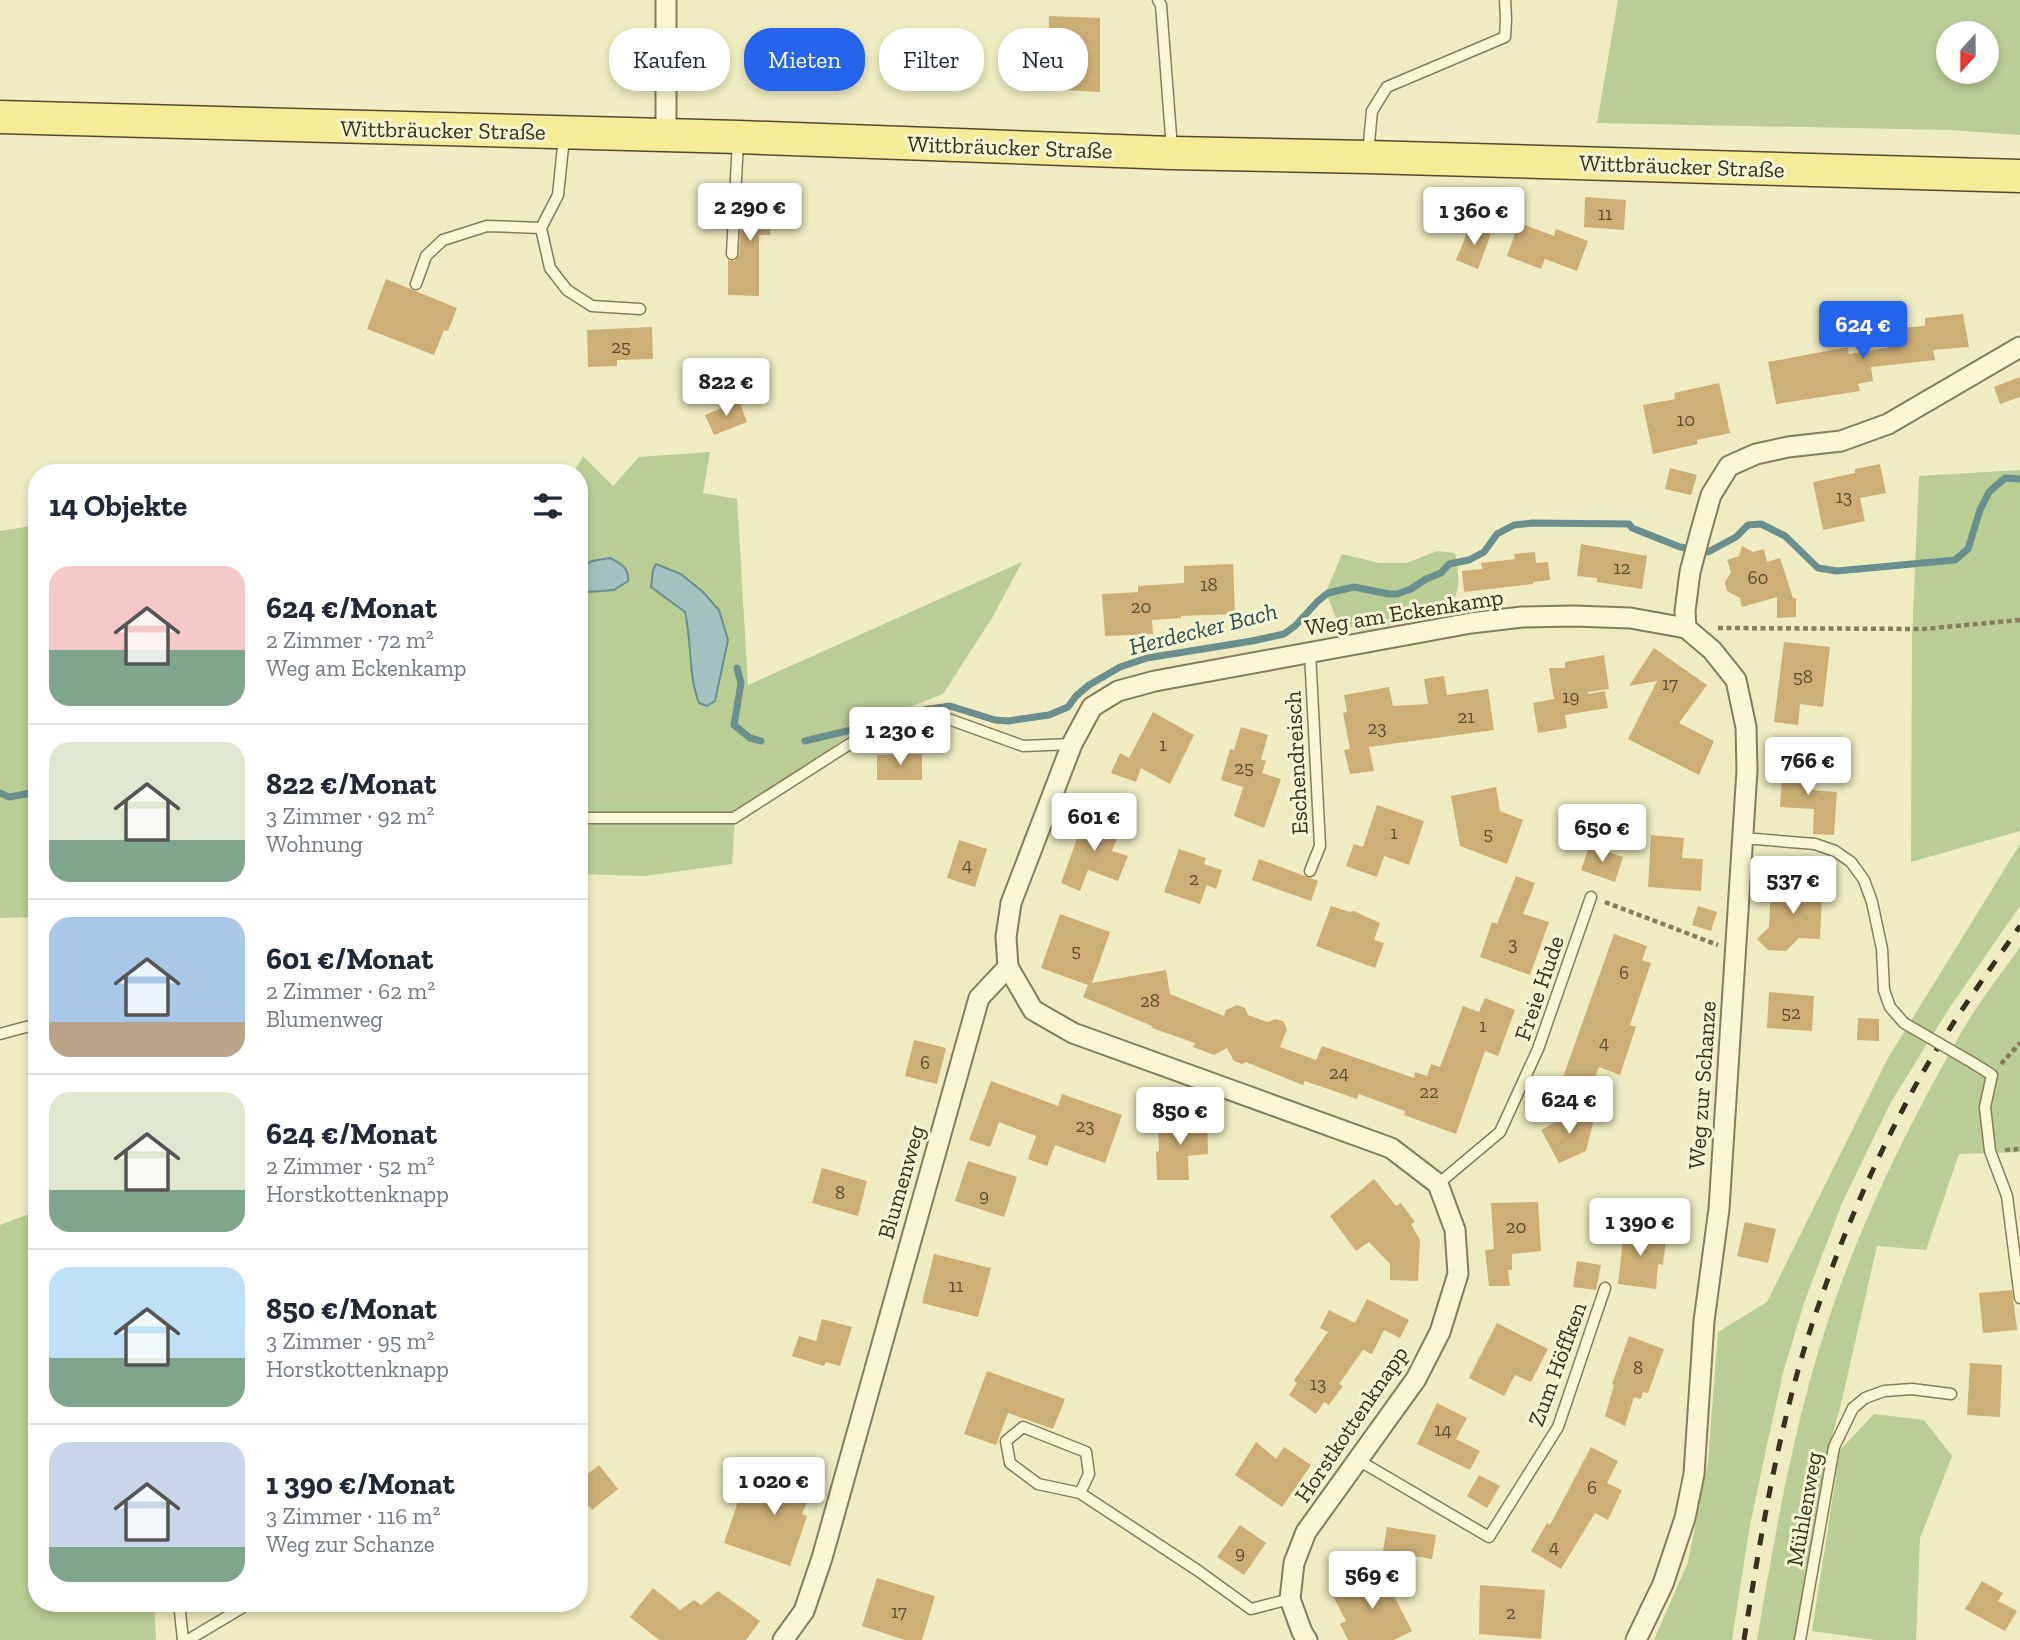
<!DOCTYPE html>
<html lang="de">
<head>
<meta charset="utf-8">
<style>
  body { margin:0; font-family:"Zilla Slab",serif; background:#f6f6f7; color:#1f2937; height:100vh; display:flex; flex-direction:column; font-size:26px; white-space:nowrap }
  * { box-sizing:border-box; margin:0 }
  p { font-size:23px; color:#747a83 }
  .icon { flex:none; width:38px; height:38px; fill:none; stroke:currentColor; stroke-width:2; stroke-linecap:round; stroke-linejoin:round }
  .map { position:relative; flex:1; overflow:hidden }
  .drawer { position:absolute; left:28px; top:464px; width:560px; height:1148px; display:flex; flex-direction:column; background:#fff; border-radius:28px; box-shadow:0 4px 10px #0003 }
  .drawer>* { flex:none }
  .guide { position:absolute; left:609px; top:28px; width:665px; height:63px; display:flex; gap:14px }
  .needle { width:46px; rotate:201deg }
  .buttons { position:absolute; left:1936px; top:21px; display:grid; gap:14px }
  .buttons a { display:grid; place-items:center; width:63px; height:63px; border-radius:50%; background:#fff; box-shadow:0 4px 10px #0003; font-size:35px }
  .price { position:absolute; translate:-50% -60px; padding:0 16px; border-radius:7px; background:#fff; color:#222; font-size:23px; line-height:46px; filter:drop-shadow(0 2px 4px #0008) }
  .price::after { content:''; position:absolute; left:50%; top:42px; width:21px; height:16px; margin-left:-10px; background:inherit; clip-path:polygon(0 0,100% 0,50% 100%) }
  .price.active { background:#2563eb; color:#fff }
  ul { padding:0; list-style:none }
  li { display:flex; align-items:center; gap:21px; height:175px; padding:0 21px }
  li+li { border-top:2px solid #e0e1e3 }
  li span { display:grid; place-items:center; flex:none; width:196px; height:140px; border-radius:21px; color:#555 }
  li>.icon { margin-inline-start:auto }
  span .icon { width:84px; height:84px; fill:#fffc; stroke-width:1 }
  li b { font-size:30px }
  h2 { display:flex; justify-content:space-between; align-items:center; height:84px; padding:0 21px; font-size:30px }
  .tag { padding:0 24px; border-radius:28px; background:#fff; box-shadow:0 4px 10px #0003; font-size:24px; line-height:63px }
  .tag.active { background:#2563eb; color:#fff }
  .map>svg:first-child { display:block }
</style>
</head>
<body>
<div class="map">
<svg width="2020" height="1640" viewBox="0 0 2020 1640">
  <rect width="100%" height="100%" fill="#efecc1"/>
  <g fill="#b9cd95" fill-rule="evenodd">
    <path d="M1618 0H2020V135L1949 130 1597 123ZM1948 33H1986V72H1948Z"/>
    <polygon points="710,452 703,493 737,499 748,685 1022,562 992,618 943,694 863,725 735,818 732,864 644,876 579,874 579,472 574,472 583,456 613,486 639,457"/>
    <polygon points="2020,470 2020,831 1911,862 1912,638 1919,476"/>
    <polygon points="37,525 37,917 0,918 0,531"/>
    <path d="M1438 551 1455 553C1458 569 1463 595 1448 605L1405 614 1391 625 1362 631 1352 627 1339 626 1326 592 1342 554 1379 563H1406Z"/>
    <polygon points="2020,844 2020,906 1948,1010 1891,1102 1842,1203 1804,1303 1783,1373 1767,1445 1749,1530 1732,1640 1654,1640 1688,1562 1708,1461 1718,1332 1767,1302 1888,1058"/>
    <path d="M2020 947V1152L1959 1154 1926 1250 1877 1246 1840 1408 1829 1447 1794 1640H1757C1776 1529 1795 1416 1832 1309 1866 1210 1913 1116 1965 1026 1981 999 2002 973 2020 947Z"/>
    <polygon points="37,1211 37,1603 154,1603 156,1640 0,1640 0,1225"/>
    <polygon points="1874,1414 1924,1420 1952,1456 1920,1538 1916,1640 1876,1640 1812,1631 1840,1450"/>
  </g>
  <g fill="#a4c1bf" stroke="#6b8f8e" stroke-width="2">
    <path d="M610 558C621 564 629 567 628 581L614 590 588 592 579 583 580 568 592 561Z"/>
    <path d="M656 564 681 574 703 592 719 610 728 640 715 701 707 706 699 703C688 675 692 642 685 612L651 587 653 570Z"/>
  </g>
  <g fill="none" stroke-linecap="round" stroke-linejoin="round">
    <g stroke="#6b8f8e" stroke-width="7">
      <polyline points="737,668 741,683 734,725 750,738 761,741"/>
      <polyline points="924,710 950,706 995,720 1008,721 1049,715 1068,707 1076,696 1089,685 1120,667 1147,658 1252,641 1284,634 1295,626 1318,601 1328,593 1354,587 1389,594 1397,594 1411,589 1426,579 1441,573 1449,564 1469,560 1484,552 1497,534 1514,525 1533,523 1629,524 1632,528 1680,547 1708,552 1736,537 1748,525 1761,524 1785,536 1818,568 1837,571 1955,560 1968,549 1980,510 1989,492 2005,478 2020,479"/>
      <polyline points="805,741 876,724"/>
      <polyline points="0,793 9,797 37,792"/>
    </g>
  </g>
  <g fill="#cdaf76">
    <polygon points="1049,16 1100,18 1100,92 1048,89"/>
    <polygon points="743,188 773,191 770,235 759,235 759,296 728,295 728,260 735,261 739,254"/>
    <polygon points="1585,197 1626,200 1624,230 1584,227"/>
    <polygon points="1519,223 1554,236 1556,229 1588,241 1577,271 1545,259 1541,269 1507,256"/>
    <polygon points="1470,226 1491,234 1478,269 1456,260"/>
    <polygon points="386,279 457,308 448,331 444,330 434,355 367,329"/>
    <polygon points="1963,314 1969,347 1933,350 1935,360 1871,367 1873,381 1858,384 1860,391 1776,404 1768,362 1848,347 1849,354 1891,347 1889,329 1925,326 1925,318"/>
    <polygon points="652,327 653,359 617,360 617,366 588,367 587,330"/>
    <polygon points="2020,377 2020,397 2000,404 1994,387"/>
    <polygon points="1719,383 1730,433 1697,440 1698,444 1653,454 1643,405 1675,399 1674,393"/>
    <polygon points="739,401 747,422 714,435 705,415"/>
    <polygon points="1880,464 1886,493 1860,498 1865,521 1823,530 1813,482 1855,473 1855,469"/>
    <polygon points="1670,468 1697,475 1691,495 1665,489"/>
    <polygon points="1581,544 1647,556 1642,589 1597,582 1597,578 1577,576"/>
    <polygon points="1742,546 1753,552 1764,549 1767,562 1780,558 1793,598 1796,598 1796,617 1777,618 1777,597 1742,607 1740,598 1727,591 1725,582 1731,572 1727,560 1739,556"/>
    <polygon points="1535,552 1536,563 1548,562 1550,580 1533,582 1533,584 1464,592 1462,571 1482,569 1481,563 1515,559 1514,554"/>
    <polygon points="1233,564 1235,614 1181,616 1181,618 1152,620 1153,634 1105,636 1102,594 1138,592 1138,586 1184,583 1184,566"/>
    <polygon points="1784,642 1830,647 1823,707 1800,704 1798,725 1774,722"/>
    <polygon points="1654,648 1707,685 1679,723 1714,741 1699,775 1628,739 1657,681 1629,686"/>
    <polygon points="1604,655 1609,689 1588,692 1588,694 1605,691 1608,708 1565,715 1567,728 1538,733 1533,703 1554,699 1549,668 1565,668 1565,662"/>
    <polygon points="1444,676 1447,695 1488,689 1494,730 1369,747 1374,771 1350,774 1344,750 1350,749 1343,713 1347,712 1344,695 1389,687 1393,706 1428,704 1424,679"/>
    <polygon points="1153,712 1194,735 1170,784 1141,768 1136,782 1111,773 1120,753 1129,758"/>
    <polygon points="1241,727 1268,735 1261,759 1266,761 1262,773 1281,779 1264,828 1234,816 1243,787 1221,780 1230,749 1234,750"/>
    <polygon points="922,754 922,780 877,780 877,755"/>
    <polygon points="1783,762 1813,766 1811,790 1837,792 1834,835 1813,834 1814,809 1780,807"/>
    <polygon points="1496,787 1500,811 1523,820 1507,864 1460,846 1451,796"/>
    <polygon points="1377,805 1424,821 1409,865 1384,856 1377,877 1346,866 1354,844 1363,847"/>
    <polygon points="1086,814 1121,828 1112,851 1128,856 1118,881 1088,870 1080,891 1061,883"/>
    <polygon points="1651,835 1684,838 1682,858 1703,859 1701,891 1648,887"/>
    <polygon points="959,840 987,849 975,887 947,878"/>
    <polygon points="1589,846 1623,857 1615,882 1581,870"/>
    <polygon points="1179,849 1206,858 1204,864 1222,870 1216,889 1207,885 1200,904 1164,892"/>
    <polygon points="1259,859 1318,881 1311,901 1252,880"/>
    <polygon points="1516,876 1535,883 1523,914 1549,922 1530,975 1480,957 1492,922 1497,924"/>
    <polygon points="1791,883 1811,884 1822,896 1820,939 1799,938 1786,951 1768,950 1757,939 1769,927 1771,885 1791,887"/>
    <polygon points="1331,906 1350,912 1354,911 1380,923 1374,940 1384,943 1375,968 1316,946"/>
    <polygon points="1698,906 1717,912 1711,931 1692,925"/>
    <polygon points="1060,914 1110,932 1092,983 1166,970 1170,994 1224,1016 1226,1010 1237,1005 1245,1008 1248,1015 1267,1022 1275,1019 1283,1021 1287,1029 1280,1047 1316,1060 1322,1046 1414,1078 1415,1072 1427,1076 1431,1064 1440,1067 1463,1006 1479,1012 1485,998 1515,1010 1498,1056 1485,1051 1456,1134 1404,1115 1405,1111 1359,1094 1357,1099 1305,1081 1303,1085 1246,1062 1242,1064 1234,1061 1227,1048 1214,1055 1193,1047 1195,1043 1152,1028 1152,1026 1083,997 1088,985 1041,968"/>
    <polygon points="1614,934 1647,946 1642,960 1651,963 1630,1025 1636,1027 1620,1075 1599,1067 1584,1104 1557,1094"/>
    <polygon points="1769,992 1814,996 1812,1031 1767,1028"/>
    <polygon points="1858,1018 1879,1019 1879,1041 1857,1040"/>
    <polygon points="914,1040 946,1048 937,1084 905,1076"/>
    <polygon points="991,1081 1058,1106 1062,1094 1122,1115 1105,1163 1055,1145 1047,1166 1028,1159 1036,1136 999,1122 990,1147 969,1140"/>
    <polygon points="1580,1109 1593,1123 1586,1151 1559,1163 1541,1130"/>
    <polygon points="1207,1119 1208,1154 1188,1156 1189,1180 1157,1180 1156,1152 1159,1151 1158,1121"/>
    <polygon points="968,1161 1017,1177 1004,1217 955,1201"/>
    <polygon points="822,1168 867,1181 858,1216 812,1203"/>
    <polygon points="1374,1179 1396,1206 1401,1203 1415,1222 1411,1224 1420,1240 1418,1281 1390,1280 1390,1264 1369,1242 1356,1251 1330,1216"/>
    <polygon points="1538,1202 1541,1251 1512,1254 1512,1270 1508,1270 1510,1286 1489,1286 1485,1250 1494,1249 1491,1203"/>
    <polygon points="1745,1222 1776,1229 1768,1263 1737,1256"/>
    <polygon points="1625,1223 1646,1227 1646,1236 1666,1239 1663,1265 1658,1264 1656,1289 1618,1284"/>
    <polygon points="934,1254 991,1268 978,1317 922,1303"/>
    <polygon points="1577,1261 1601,1265 1596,1290 1573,1287"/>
    <polygon points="2012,1290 2017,1330 1983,1333 1979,1293"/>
    <polygon points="1367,1299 1409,1320 1400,1338 1384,1330 1372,1354 1363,1350 1339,1384 1343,1386 1329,1405 1324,1402 1316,1414 1289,1395 1297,1383 1294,1380 1328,1332 1320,1328 1329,1310 1355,1323"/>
    <polygon points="822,1319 852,1327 840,1366 826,1362 824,1366 792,1356 799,1336 816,1341"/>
    <polygon points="1497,1323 1548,1349 1531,1382 1515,1375 1504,1396 1469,1378"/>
    <polygon points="1629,1336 1664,1349 1648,1393 1643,1392 1641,1399 1634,1397 1625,1426 1605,1416 1614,1385 1612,1384"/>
    <polygon points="1970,1363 2002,1365 2000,1417 1967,1415"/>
    <polygon points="987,1371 1065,1399 1053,1429 1008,1413 996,1445 964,1434"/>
    <polygon points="1437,1403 1467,1418 1456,1439 1480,1451 1470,1470 1417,1444"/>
    <polygon points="1256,1442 1276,1459 1284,1447 1311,1465 1282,1507 1235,1475"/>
    <polygon points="1591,1447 1618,1461 1607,1483 1622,1490 1608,1520 1595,1513 1561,1569 1531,1551 1547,1523 1550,1525"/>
    <polygon points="791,1459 820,1471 802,1514 807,1516 790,1566 724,1543 741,1493 773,1504"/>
    <polygon points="599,1465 618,1489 592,1510 589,1506 579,1514 579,1481"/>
    <polygon points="1479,1475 1500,1486 1487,1508 1467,1496"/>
    <polygon points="1240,1525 1266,1543 1244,1575 1217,1557"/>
    <polygon points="1387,1527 1436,1535 1432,1559 1383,1551"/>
    <polygon points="1381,1571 1412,1631 1394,1640 1348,1640 1340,1624 1346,1621 1333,1596"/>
    <polygon points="877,1578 935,1596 922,1640 905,1640 862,1626"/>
    <polygon points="1982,1581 2003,1593 1998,1601 2017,1611 2005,1631 1965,1609"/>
    <polygon points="1480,1585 1545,1590 1541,1639 1479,1634"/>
    <polygon points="653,1588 680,1610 694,1600 701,1605 718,1591 760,1621 746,1640 659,1640 630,1617"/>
  </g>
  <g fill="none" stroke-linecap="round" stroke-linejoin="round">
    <g stroke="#887d58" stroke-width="13">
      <g id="service">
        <polyline points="1158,0 1161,5 1172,149"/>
        <polyline points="564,137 558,195 541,228 550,268 567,290 592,306 640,309"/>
        <polyline points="1368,153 1372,111 1387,87 1505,37 1506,19 1505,0"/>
        <polyline points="732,254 738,141"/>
        <polyline points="416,284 426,256 443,240 487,226 541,228"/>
        <polyline points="579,818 734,818 873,729 929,712 1023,746 1072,744"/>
        <polyline points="1743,838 1815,844 1835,851 1851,862 1864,880 1872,902 1882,949 1884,990 1890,1007 1904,1023"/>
        <polyline points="1310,871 1320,846 1310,652"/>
        <polyline points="0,1034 37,1024"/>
        <polyline points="1973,1063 1992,1075 1985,1107 1990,1151 2007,1196 2020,1298"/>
        <polyline points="1438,1184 1500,1132 1538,1049 1591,897"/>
        <polyline points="1358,1460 1489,1537 1558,1427 1605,1288"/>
        <polyline points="1080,1493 1089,1474 1086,1452 1023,1427 1006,1441 1010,1463 1038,1484 1080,1493 1197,1570 1251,1609 1290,1599"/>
        <polyline points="179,1603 183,1640"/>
        <polyline points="188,1640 250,1603"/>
        <polyline points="1800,1640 1834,1447 1853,1408 1865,1398 1884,1391 1912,1389 1951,1394"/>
      </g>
    </g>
    <g stroke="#887d58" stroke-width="23">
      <g id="minor">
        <polyline points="666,0 666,136"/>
        <polyline points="1686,628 1685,611 1690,572 1700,534 1711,495 1729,466 1756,454 1788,447 1841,441 1888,424 2020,347"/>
        <polyline points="1008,967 1033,1010 1073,1033 1391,1148 1438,1184 1455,1230 1458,1274 1440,1332 1416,1379 1306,1532 1294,1563 1290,1599 1302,1632 1307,1640"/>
        <polyline points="783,1640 804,1611 822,1558 979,998 1008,967 1006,937 1011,903 1072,744 1092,707 1118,691 1155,681 1471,623 1522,617 1574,616 1630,618 1686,628"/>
        <polyline points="1636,1640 1663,1584 1685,1518 1694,1474 1704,1321 1719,1209 1747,770 1746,727 1736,680 1712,650 1686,628"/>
      </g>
    </g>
    <g stroke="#564a2d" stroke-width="35">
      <polyline id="primary" points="0,117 738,137 1172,153 1368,157 2020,176"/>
    </g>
    <g stroke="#887d58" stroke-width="4.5" stroke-dasharray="5 3.5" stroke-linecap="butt">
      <polyline points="1718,628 1924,629 2020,620"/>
      <polyline points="1605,902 1718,945"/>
      <polyline points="2001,1064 2020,1043"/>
      <polyline points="2005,1150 2020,1149"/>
    </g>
    <use href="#service" stroke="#f9f7d4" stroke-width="10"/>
    <use href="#minor" stroke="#f9f7d4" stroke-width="19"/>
    <use href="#primary" stroke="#f3ec98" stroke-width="32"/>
    <path stroke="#38301d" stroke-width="5" stroke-dasharray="12 12" stroke-linecap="butt" d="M1744 1640C1762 1528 1781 1411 1819 1304 1842 1237 1870 1172 1903 1109 1936 1044 1979 985 2020 926"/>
    <g stroke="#887d58" stroke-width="13" stroke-linecap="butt">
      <polyline id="service-bridge" points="1904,1023 1973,1063"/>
    </g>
    <use href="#service-bridge" stroke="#f9f7d4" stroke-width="10"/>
  </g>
  <g text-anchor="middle" stroke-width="6" stroke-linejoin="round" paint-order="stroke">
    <g font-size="19" fill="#5d5033">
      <text x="1605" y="220">11</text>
      <text x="621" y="353">25</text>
      <text x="1686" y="426">10</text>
      <text x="1844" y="503">13</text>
      <text x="1622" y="574">12</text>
      <text x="1758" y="584">60</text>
      <text x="1209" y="591">18</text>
      <text x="1141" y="613">20</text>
      <text x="1803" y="683">58</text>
      <text x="1670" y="690">17</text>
      <text x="1571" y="703">19</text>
      <text x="1466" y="723">21</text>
      <text x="1377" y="734">23</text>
      <text x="1163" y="751">1</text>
      <text x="1244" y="774">25</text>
      <text x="1394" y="839">1</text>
      <text x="1488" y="840">5</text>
      <text x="967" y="871">4</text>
      <text x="1194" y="885">2</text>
      <text x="1513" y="950">3</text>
      <text x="1076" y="957">5</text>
      <text x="1624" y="979">6</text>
      <text x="1150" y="1007">28</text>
      <text x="1791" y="1019">52</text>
      <text x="1483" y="1032">1</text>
      <text x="1604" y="1049">4</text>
      <text x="925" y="1069">6</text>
      <text x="1339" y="1079">24</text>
      <text x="1429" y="1098">22</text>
      <text x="1085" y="1132">23</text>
      <text x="840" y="1199">8</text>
      <text x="984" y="1202">9</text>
      <text x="1516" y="1233">20</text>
      <text x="956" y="1292">11</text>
      <text x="1638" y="1374">8</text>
      <text x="1318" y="1390">13</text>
      <text x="1443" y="1436">14</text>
      <text x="1592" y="1494">6</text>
      <text x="1554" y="1553">4</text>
      <text x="1240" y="1559">9</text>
      <text x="899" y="1618">17</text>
      <text x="1511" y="1619">2</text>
    </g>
    <g font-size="23" fill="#38301d" stroke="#f6f4d1">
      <text transform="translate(443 130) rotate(1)" y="8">Wittbräucker Straße</text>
      <text transform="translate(1010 147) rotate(2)" y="8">Wittbräucker Straße</text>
      <text transform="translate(1682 166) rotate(2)" y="8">Wittbräucker Straße</text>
      <text transform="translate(1404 612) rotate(-9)" y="8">Weg am Eckenkamp</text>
      <text transform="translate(1296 763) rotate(-93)" y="8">Eschendreisch</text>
      <text transform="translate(1539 988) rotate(-71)" y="8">Freie Hude</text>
      <text transform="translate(1702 1085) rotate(-86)" y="8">Weg zur Schanze</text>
      <text transform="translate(901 1182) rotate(-74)" y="8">Blumenweg</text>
      <text transform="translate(1557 1364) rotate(-70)" y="8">Zum Höffken</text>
      <text transform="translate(1351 1424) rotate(-56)" y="8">Horstkottenknapp</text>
      <text transform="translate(1804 1509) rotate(-80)" y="8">Mühlenweg</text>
    </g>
    <g font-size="24" font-style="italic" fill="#2c5058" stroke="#f6f4d1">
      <text transform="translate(1203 629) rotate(-14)" y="8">Herdecker Bach</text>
    </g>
  </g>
</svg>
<div class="buttons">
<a><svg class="needle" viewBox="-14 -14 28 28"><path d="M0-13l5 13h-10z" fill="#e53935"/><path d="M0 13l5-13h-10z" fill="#747a83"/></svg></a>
</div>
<b class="price" style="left:750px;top:243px">2 290 €</b>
<b class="price" style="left:1474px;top:247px">1 360 €</b>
<b class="price active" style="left:1863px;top:361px">624 €</b>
<b class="price" style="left:726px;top:418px">822 €</b>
<b class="price" style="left:900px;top:767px">1 230 €</b>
<b class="price" style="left:1808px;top:797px">766 €</b>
<b class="price" style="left:1094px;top:853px">601 €</b>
<b class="price" style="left:1602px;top:864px">650 €</b>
<b class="price" style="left:1793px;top:916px">537 €</b>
<b class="price" style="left:1569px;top:1136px">624 €</b>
<b class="price" style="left:1180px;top:1147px">850 €</b>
<b class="price" style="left:1640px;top:1258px">1 390 €</b>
<b class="price" style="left:774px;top:1517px">1 020 €</b>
<b class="price" style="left:1372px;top:1611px">569 €</b>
<div class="guide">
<a class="tag">Kaufen</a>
<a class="tag active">Mieten</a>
<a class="tag">Filter</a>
<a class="tag">Neu</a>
</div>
<section class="drawer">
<h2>14 Objekte<svg class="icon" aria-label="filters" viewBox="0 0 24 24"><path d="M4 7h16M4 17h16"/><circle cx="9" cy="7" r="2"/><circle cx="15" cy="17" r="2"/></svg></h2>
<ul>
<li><span style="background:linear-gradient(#f6c9c9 60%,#7fa58c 0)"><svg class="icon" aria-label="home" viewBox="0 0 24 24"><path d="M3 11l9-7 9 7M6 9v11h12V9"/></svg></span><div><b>624 €/Monat</b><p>2 Zimmer · 72 m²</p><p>Weg am Eckenkamp</p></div></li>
<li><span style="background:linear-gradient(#dfe7d0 70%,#7fa58c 0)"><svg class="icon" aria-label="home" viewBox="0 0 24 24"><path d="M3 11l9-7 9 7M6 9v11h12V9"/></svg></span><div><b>822 €/Monat</b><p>3 Zimmer · 92 m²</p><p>Wohnung</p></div></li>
<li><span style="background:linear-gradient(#a9c7e8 75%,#b9a48a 0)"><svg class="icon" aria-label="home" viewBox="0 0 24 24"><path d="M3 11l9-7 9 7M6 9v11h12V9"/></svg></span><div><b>601 €/Monat</b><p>2 Zimmer · 62 m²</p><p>Blumenweg</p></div></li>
<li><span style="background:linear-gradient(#dfe7d0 70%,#7fa58c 0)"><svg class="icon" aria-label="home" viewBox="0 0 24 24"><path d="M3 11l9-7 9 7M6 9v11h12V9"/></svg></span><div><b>624 €/Monat</b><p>2 Zimmer · 52 m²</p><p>Horstkottenknapp</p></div></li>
<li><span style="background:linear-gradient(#bfe0f5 65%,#7fa58c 0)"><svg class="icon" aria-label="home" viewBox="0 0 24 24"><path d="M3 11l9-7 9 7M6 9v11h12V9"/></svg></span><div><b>850 €/Monat</b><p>3 Zimmer · 95 m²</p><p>Horstkottenknapp</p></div></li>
<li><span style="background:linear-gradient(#c9d6e8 75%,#7fa58c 0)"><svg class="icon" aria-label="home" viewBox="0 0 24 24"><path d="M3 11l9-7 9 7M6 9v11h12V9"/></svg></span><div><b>1 390 €/Monat</b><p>3 Zimmer · 116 m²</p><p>Weg zur Schanze</p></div></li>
</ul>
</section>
</div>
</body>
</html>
